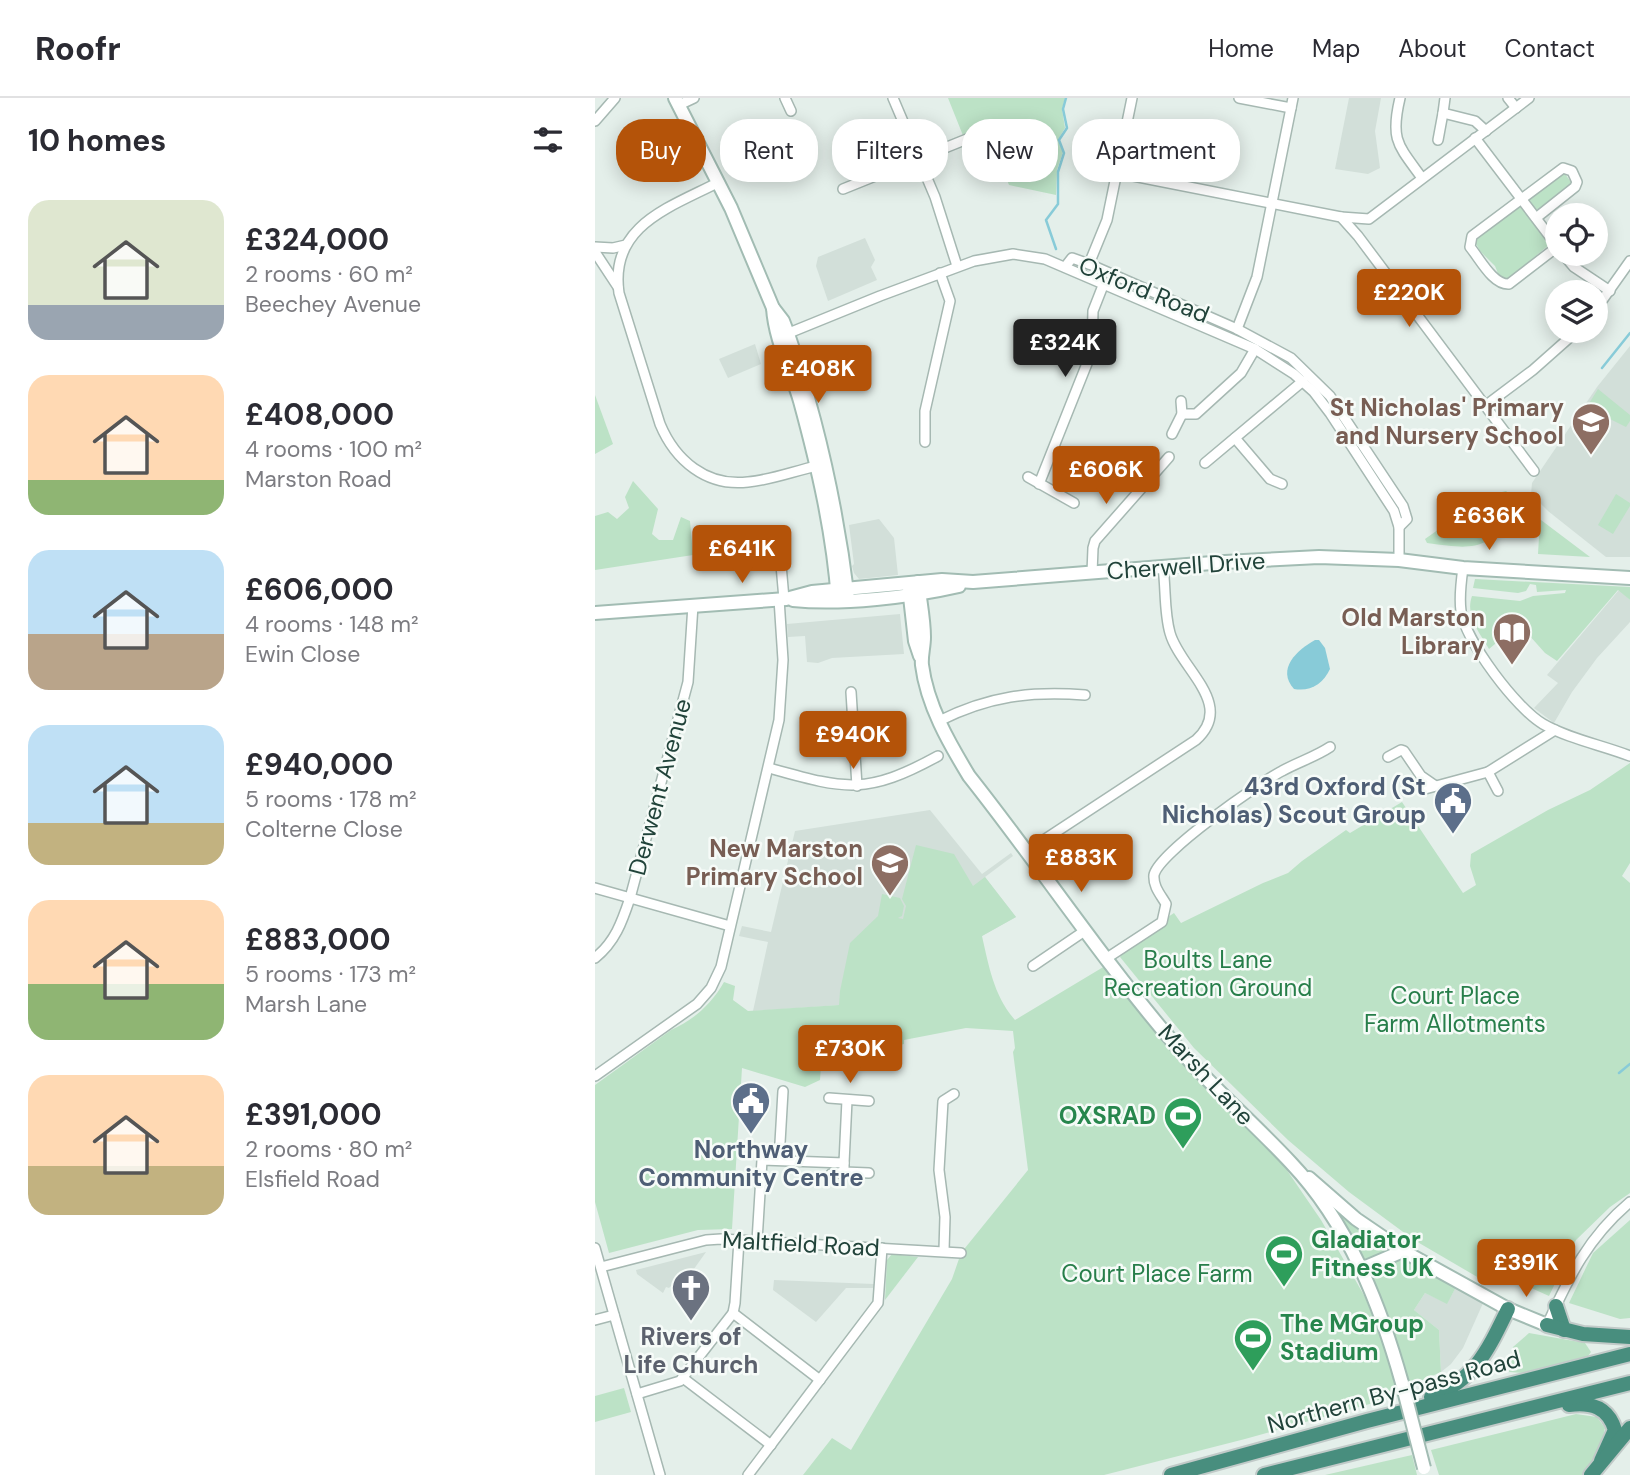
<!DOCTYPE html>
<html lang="en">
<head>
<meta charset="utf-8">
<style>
  body { margin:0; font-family:"DM Sans",sans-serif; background:#f7f7f7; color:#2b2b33; height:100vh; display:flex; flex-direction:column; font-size:26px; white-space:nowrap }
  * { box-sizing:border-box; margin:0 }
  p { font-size:23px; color:#7c7c81 }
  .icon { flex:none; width:38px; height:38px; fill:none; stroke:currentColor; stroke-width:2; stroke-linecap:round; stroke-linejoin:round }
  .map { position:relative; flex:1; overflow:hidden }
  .details { display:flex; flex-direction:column; background:#fff; width:595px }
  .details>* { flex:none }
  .banner { position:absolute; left:21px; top:21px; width:665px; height:63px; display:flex; gap:14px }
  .controls { position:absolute; left:950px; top:105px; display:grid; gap:14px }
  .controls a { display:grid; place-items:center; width:63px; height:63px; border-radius:50%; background:#fff; box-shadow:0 4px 18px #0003; font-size:35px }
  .price { position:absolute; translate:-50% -60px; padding:0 16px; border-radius:7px; background:#b45309; color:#fff; font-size:23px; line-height:46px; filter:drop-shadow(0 2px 4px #0008) }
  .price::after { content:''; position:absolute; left:50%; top:42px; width:21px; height:16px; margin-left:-10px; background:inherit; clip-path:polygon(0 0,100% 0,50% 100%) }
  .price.active { background:#222; color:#fff }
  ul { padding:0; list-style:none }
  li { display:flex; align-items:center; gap:21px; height:175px; padding:0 28px }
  li span { display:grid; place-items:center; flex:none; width:196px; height:140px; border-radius:21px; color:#555 }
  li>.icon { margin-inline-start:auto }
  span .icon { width:84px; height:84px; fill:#fffc; stroke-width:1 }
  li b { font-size:30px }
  h2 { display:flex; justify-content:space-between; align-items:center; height:84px; padding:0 28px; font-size:30px }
  .tag { padding:0 24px; border-radius:28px; background:#fff; box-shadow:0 4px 18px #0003; font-size:24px; line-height:63px }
  .tag.active { background:#b45309; color:#fff }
  header { display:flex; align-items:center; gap:42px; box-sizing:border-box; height:98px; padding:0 35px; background:#fff; border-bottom:2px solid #e1e1e2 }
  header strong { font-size:33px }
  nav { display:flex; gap:38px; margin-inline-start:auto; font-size:24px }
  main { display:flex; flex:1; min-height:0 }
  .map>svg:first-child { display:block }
</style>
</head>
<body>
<header>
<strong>Roofr</strong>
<nav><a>Home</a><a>Map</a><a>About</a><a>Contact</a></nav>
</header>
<main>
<section class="details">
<h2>10 homes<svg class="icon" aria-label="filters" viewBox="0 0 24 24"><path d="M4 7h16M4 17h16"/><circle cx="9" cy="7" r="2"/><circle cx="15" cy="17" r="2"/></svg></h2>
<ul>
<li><span style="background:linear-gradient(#dfe7d0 75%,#9aa5b1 0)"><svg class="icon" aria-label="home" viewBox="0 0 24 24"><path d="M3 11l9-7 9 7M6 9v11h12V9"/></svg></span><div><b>£324,000</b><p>2 rooms · 60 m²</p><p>Beechey Avenue</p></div></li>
<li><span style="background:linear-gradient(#ffd9b3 75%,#8fb573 0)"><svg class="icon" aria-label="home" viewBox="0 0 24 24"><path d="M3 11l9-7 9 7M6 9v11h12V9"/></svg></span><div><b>£408,000</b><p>4 rooms · 100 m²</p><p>Marston Road</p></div></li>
<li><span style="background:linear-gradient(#bfe0f5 60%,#b9a48a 0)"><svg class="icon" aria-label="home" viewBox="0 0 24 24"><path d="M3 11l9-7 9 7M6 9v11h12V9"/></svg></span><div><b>£606,000</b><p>4 rooms · 148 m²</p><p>Ewin Close</p></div></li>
<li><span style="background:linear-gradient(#bfe0f5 70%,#c2b280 0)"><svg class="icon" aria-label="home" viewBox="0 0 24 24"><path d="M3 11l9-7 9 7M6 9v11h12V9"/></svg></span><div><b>£940,000</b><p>5 rooms · 178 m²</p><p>Colterne Close</p></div></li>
<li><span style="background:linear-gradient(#ffd9b3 60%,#8fb573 0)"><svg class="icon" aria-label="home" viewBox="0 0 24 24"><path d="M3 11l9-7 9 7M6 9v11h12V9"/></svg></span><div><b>£883,000</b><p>5 rooms · 173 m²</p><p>Marsh Lane</p></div></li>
<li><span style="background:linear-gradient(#ffd9b3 65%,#c2b280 0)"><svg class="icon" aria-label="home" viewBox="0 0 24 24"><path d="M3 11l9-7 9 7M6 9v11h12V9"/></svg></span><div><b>£391,000</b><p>2 rooms · 80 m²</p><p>Elsfield Road</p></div></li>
</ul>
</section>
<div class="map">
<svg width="1035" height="1377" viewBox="0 0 1035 1377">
  <rect width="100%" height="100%" fill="#e4efea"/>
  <g fill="#d2dfd9">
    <polygon points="754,0 786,0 780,33 785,70 773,76 740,71"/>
    <polygon points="270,140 280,162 276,169 282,182 233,203 221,168 223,159"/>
    <polygon points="160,246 166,266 133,280 124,261"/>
    <polygon points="1035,248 1035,459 1011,459 953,413 936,396 937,385 1002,289"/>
    <polygon points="284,421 299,440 303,477 264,481 259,475 257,468 259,466 254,427"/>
    <polygon points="1024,492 1035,502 1035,524 1002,560 977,594 959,625 939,610 963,585 952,577"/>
    <polygon points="305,516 309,556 237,560 223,565 212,564 210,538 193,539 192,526"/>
    <polygon points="335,712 387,776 416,755 418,758 390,779 421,819 387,838 245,907 158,913 173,844 144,838 147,828 176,834 200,733"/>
    <polygon points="111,1154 84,1192 76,1188 74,1190 71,1189 68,1195 42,1176 41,1172"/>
    <polygon points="179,1182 279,1186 279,1190 251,1190 221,1224 178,1192"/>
    <polygon points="861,1189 889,1203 868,1250 856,1266 846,1274 844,1232 819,1212 830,1195 852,1205"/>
  </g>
  <g fill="#bce2c6">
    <polygon points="353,0 470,0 467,11 470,30 463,42 468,54 462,72 461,97 414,87 395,37 389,33 385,38 369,40"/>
    <polygon points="970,76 976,84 974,90 945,111 940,111 934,101 965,77"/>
    <polygon points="924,105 955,146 910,184 906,183 900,168 885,153 879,142"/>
    <polygon points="1003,291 1035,317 1035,323 1031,329 1007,317 993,307"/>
    <polygon points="0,297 18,346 0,356"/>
    <polygon points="38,383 63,411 57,436 64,442 78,442 86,419 95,423 98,457 0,472 0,418 13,414 22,421 34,410 30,399"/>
    <path d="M911 393 939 416 936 423H919C886 453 876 451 832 445L830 441 891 398Z"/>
    <polygon points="1021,396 1035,405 1035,408 1018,436 1003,427"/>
    <polygon points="942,419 995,459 943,456 944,439 939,425"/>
    <path d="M880 481 1035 489V502L1023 492 962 563 950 555 924 526 894 551C884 534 870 518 877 498L925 503 938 498 970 495 971 492 942 494 941 487 935 486 931 493 923 495 878 490Z"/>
    <polygon points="1035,665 1035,765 1027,778 1035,785 1035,1095 1015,1109 981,1142 954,1198 921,1183 896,1187 819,1142 754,1094 693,1042 599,950 525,859 529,853 570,824 573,819 579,815 586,825 668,785 693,775 707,763 751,732 755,735 807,704 868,795 881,787 875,768 876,756 953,712 995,692"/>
    <path d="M321 747 359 756 378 788 390 779 421 819 387 838C394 869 399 898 420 922L510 868 569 946 580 953 689 1068 726 1122 770 1199 788 1244 803 1298 650 1341 509 1377H208L237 1340 256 1352 357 1181 366 1155 433 1072 418 954 420 950 418 933 371 930 309 942V946L226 967 225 982 210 989 147 970 137 1131 103 1132 14 1155 0 1104V987L76 932C97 923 116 907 129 884L140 888 138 902 153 913 244 907 245 893 255 845 283 818 287 796 305 800 309 808 307 818 303 820 308 821 311 808 307 801Z"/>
    <polygon points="722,1091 797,1151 769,1164"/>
    <polygon points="1035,1122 1035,1220 1025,1221 974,1205 998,1155"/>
    <polygon points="297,1156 323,1159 290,1202 292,1162"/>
    <polygon points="803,1160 813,1163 861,1189 852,1206 830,1195 819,1212 844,1232 846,1274 815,1288 779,1181 780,1175"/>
    <polygon points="934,1235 990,1245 996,1254 988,1265 928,1275 914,1274 918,1249"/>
    <polygon points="29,1290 36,1314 0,1324 0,1298"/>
    <polygon points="981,1316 1002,1319 1010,1330 1004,1357 989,1377 844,1377 836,1352"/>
    <polygon points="817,1357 822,1377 730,1377"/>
  </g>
  <path fill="#88cbd8" d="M720 542H724L730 550 735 571C728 586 715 594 699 591 681 571 702 552 720 542Z"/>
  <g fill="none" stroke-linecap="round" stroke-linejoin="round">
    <g stroke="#88cbd8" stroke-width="2.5">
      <polyline points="461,151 451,122 463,106 463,74 469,55 464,42 472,30 468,11 471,0"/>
      <polyline points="1007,270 1035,235"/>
      <polyline points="1024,975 1035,966"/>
    </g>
    <g stroke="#a6b8b2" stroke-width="12">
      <g id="minor">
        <polyline points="190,0 196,13"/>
        <polyline points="298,0 340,99 362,168"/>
        <polyline points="644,0 696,10"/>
        <path d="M805 0C795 42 803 47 827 80"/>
        <polyline points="850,0 848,15 880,23 891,33"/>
        <polyline points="913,0 921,10"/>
        <polyline points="84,7 99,0"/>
        <polyline points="0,23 20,0"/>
        <polyline points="880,40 962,148"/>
        <polyline points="843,42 848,15"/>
        <polyline points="523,75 746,119 763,138 939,373"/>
        <path d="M124 84C76 109 14 127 24 195L65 326C80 362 111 389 153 384 176 382 199 373 222 368"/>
        <polyline points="248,91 372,41 382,42 388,53"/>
        <polyline points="746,119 774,121 934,0"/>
        <path d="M941 120 980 89 982 84 977 73 968 70 877 138 875 149C885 161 898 187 914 186L962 149"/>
        <polyline points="0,149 18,150 31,147"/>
        <polyline points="0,154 23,189"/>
        <polyline points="968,156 979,169 1015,193"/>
        <polyline points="494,166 512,122 537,0"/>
        <polyline points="470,169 477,160 494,166 642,231 696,260 735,298 808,408 812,421 804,429"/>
        <polyline points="1001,211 1035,163"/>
        <polyline points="642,231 662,179 698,0"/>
        <polyline points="189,237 285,198 379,163 418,156 450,161 660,251 699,276 719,294 735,315 799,413 804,429 804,462"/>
        <polyline points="890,308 938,272 982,233"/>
        <polyline points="587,316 601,316 646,275 660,251"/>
        <polyline points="577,336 587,316 586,303"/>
        <polyline points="640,340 675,381 687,386"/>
        <polyline points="330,344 330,313 355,203 345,175"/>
        <polyline points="610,365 708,283"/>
        <polyline points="433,379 479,405"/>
        <polyline points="444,386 497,253 498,213 509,185"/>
        <path d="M113 447C135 449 160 450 179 440L184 444 189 501"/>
        <path d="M868 470C866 484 864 499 866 513 871 544 922 611 948 626 974 641 1007 647 1035 658"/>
        <polyline points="497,475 498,450 500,443 574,359"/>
        <polyline points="256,594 262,688"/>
        <path d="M344 623C394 598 435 593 490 597"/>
        <polyline points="793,659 806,652 809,653 826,678 839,687"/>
        <path d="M174 670C250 691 270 698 343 658"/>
        <polyline points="893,674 903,693"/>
        <polyline points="830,691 893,674 960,632"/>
        <path d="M432 753 601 642C641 606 585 571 575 535 569 514 571 491 568 469"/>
        <polyline points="0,790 135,828"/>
        <path d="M0 860C20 844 27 824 35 800L93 584 98 507"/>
        <path d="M512 860 567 824 571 806C566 797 558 789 559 777 563 755 664 685 687 673 703 664 720 659 735 649"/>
        <polyline points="438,868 491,832"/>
        <polyline points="0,978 102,906 116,890 126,869 184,622 188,562 184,501"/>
        <polyline points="234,1000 274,1003"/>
        <polyline points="184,1062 188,993"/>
        <polyline points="249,1065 249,1074 274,1075"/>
        <polyline points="236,1076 249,1074"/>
        <polyline points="162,1143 167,1062 249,1065 252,1002"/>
        <polyline points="0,1150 65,1377"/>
        <polyline points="349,1152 350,1119 344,1072 348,1003 359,996"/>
        <polyline points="6,1169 111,1142 126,1141 366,1155"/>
        <polyline points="138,1215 225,1282"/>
        <polyline points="0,1222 19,1217"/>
        <path d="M952 1227C974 1179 993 1139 1035 1104"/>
        <polyline points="88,1280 176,1347"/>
        <polyline points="42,1296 85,1283 138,1215 140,1205 144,1142"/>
        <polyline points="153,1377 283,1205 287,1150"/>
      </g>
    </g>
    <g stroke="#a2bcb3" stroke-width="16">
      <g id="secondary">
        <path d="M80 0 136 110 178 210 188 223 193 236C223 323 242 411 253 501"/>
        <path d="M178 210C180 242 196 272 205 303 223 369 238 434 243 502"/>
        <path d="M323 484C325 503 329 521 329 539 329 549 326 558 327 567 332 607 354 645 374 678 443 765 505 859 577 943 614 987 657 1023 696 1065 753 1125 785 1206 807 1285"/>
        <polyline points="314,490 320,543 325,558"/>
        <path d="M198 502C247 507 316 499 364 488"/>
        <polyline points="0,515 191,501 217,494 347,482 378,484 630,464 724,459 804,462 868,470 1035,480"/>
        <polyline points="714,1080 761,1121 808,1153 913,1211 952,1227"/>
        <polyline points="766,1171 808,1153"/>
      </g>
    </g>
    <g stroke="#c1cac8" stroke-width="18">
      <g id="trunk">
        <polyline points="961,1208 969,1232"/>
        <polyline points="952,1227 988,1236 1035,1239"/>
        <path d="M836 1299C880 1282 893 1252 913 1211"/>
        <path d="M974 1307C996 1304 1013 1309 1020 1332L1006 1363"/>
        <polyline points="576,1377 772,1323 1035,1256"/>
        <polyline points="669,1377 1035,1285"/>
        <polyline points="996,1377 1035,1330"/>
      </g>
    </g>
    <use href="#minor" stroke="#fff" stroke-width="9"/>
    <use href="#secondary" stroke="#fff" stroke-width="12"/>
    <use href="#trunk" stroke="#488e7e" stroke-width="14"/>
    <g stroke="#a2bcb3" stroke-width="16" stroke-linecap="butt">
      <polyline id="secondary-bridge" points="807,1285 829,1370"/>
    </g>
    <use href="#secondary-bridge" stroke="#fff" stroke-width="12"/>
  </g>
  <defs>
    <g id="school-pin" transform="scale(2.0125)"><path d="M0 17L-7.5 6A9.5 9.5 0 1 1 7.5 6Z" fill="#8d6e63" stroke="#f6fbf8"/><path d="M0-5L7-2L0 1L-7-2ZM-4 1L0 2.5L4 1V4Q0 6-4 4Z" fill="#fff"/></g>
    <g id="library-pin" transform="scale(2.0125)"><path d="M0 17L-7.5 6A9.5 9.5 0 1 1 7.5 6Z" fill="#8d6e63" stroke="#f6fbf8"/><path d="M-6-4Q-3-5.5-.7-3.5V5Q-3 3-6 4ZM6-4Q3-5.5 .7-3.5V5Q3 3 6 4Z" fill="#fff"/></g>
    <g id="civic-pin" transform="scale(2.0125)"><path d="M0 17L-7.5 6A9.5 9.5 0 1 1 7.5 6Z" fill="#5c6f8a" stroke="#f6fbf8"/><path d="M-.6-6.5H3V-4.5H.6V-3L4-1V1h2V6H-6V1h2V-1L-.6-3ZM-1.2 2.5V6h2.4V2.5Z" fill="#fff"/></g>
    <g id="stadium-pin" transform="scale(2.0125)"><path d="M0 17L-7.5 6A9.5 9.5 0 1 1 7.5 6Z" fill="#2e9e5b" stroke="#f6fbf8"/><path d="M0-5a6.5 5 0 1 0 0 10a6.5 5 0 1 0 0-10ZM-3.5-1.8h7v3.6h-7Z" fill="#fff"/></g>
    <g id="church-pin" transform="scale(2.0125)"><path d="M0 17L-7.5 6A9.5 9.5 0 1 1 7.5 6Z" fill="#6b7280" stroke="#f6fbf8"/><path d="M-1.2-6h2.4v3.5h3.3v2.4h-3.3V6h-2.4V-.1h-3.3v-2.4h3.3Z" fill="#fff"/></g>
  </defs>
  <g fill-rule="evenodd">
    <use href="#school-pin" x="996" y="324"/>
    <use href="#library-pin" x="917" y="534"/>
    <use href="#civic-pin" x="858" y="703"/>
    <use href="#school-pin" x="295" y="765"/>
    <use href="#civic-pin" x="156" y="1003"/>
    <use href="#stadium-pin" x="588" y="1018"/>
    <use href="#stadium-pin" x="689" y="1156"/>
    <use href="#church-pin" x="96" y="1190"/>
    <use href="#stadium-pin" x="658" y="1240"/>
  </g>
  <g text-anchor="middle" stroke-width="5" stroke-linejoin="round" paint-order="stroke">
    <g font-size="24" fill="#21433a" stroke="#f6fbf8">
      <text transform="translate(549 192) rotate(22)" y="8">Oxford Road</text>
      <text transform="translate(591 468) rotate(-4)" y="8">Cherwell Drive</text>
      <text transform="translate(65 689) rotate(-75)" y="8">Derwent Avenue</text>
      <text transform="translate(611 977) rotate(47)" y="8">Marsh Lane</text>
      <text transform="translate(206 1146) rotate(3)" y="8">Maltfield Road</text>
      <text transform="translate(799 1294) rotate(-15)" y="8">Northern By-pass Road</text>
    </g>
    <g font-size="24" font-weight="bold" fill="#785e54" stroke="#f6fbf8" text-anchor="end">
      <text x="969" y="318">St Nicholas' Primary<tspan x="969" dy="28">and Nursery School</tspan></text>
      <text x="890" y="528">Old Marston<tspan x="890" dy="28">Library</tspan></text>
      <text x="268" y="759">New Marston<tspan x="268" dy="28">Primary School</tspan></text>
    </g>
    <g font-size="24" font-weight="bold" fill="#4e5e75" stroke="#f6fbf8" text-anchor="end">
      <text x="831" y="697">43rd Oxford (St<tspan x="831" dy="28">Nicholas) Scout Group</tspan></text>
      <text x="156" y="1060" text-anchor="middle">Northway<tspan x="156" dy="28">Community Centre</tspan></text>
    </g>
    <g font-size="24" fill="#277e4a" stroke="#f6fbf8">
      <text x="613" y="870">Boults Lane<tspan x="613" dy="28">Recreation Ground</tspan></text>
      <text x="860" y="906">Court Place<tspan x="860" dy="28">Farm Allotments</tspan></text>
      <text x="562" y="1184">Court Place Farm</text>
    </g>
    <g font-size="24" font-weight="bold" fill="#27864d" stroke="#f6fbf8" text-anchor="start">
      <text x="561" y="1026" text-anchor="end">OXSRAD</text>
      <text x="716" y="1150">Gladiator<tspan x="716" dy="28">Fitness UK</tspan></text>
      <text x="685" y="1234">The MGroup<tspan x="685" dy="28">Stadium</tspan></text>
    </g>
    <g font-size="24" font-weight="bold" fill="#5b616d" stroke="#f6fbf8">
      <text x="96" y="1247">Rivers of<tspan x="96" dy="28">Life Church</tspan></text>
    </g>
  </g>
</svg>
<div class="controls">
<a><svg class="icon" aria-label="locate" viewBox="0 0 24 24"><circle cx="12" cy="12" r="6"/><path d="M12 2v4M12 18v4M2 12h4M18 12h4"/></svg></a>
<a><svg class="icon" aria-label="layers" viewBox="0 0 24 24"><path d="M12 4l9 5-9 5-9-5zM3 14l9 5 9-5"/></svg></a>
</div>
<b class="price" style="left:814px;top:231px">£220K</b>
<b class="price active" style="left:470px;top:281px">£324K</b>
<b class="price" style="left:223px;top:307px">£408K</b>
<b class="price" style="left:511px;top:408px">£606K</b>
<b class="price" style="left:894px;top:454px">£636K</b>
<b class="price" style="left:147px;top:487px">£641K</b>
<b class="price" style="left:258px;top:673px">£940K</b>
<b class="price" style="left:486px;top:796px">£883K</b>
<b class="price" style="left:255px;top:987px">£730K</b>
<b class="price" style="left:931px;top:1201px">£391K</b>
<div class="banner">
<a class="tag active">Buy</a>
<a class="tag">Rent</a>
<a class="tag">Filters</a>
<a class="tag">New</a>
<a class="tag">Apartment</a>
</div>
</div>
</main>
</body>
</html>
